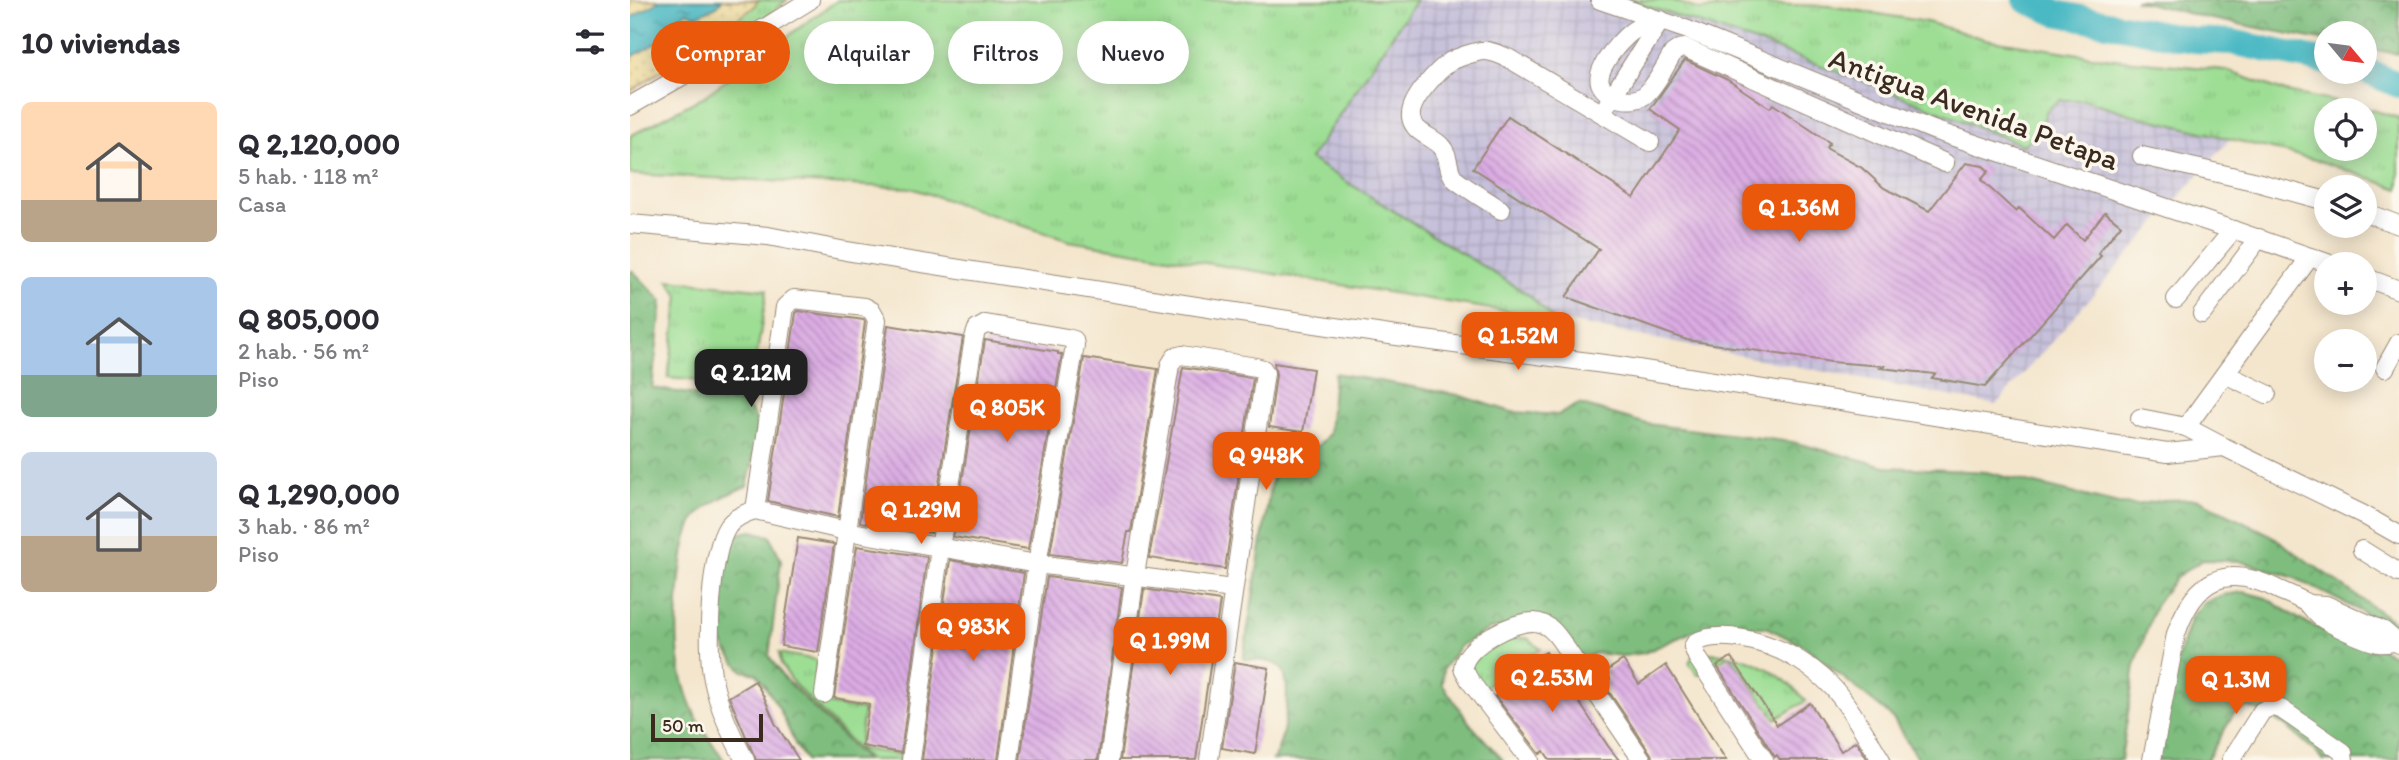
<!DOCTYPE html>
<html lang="es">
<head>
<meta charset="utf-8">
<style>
  body { margin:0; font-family:Itim,sans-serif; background:#f2f2f3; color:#2b2b33; height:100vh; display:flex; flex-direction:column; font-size:26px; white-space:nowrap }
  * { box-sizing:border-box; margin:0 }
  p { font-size:23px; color:#7c7c81 }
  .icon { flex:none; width:38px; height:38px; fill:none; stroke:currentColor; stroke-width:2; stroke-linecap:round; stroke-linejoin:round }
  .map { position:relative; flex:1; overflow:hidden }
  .details { display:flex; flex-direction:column; background:#fff; width:630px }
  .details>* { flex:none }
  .hud { position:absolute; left:21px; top:21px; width:665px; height:63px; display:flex; gap:14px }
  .needle { width:46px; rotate:119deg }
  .tools { position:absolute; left:1684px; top:21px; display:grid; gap:14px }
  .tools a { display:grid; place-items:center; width:63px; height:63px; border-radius:50%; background:#fff; box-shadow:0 4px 18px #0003; font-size:35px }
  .scale { position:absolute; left:21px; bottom:18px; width:112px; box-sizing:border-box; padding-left:7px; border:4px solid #3b2a1e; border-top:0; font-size:19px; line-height:24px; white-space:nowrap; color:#3b2a1e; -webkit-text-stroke:5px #fbf7ec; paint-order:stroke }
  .price { position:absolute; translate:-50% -60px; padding:0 16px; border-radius:14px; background:#ea580c; color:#fff; font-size:23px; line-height:46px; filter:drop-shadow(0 2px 4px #0008) }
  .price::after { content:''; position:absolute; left:50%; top:42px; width:21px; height:16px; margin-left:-10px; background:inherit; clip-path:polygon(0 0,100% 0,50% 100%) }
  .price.active { background:#222; color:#fff }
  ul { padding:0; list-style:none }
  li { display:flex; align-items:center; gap:21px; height:175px; padding:0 21px }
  li span { display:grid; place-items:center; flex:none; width:196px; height:140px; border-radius:10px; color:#555 }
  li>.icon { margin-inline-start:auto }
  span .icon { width:84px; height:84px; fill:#fffc; stroke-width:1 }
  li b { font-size:30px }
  h2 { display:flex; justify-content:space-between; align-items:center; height:84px; padding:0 21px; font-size:30px }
  .chip { padding:0 24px; border-radius:32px; background:#fff; box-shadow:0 4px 18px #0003; font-size:24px; line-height:63px }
  .chip.active { background:#ea580c; color:#fff }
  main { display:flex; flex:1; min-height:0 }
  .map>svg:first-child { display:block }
</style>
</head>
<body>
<main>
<section class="details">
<h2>10 viviendas<svg class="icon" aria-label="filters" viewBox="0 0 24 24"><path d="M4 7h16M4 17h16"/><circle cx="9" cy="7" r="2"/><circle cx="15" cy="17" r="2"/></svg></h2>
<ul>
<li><span style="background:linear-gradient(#ffd9b3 70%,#b9a48a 0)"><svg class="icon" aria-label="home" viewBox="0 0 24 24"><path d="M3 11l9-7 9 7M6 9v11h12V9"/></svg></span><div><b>Q 2,120,000</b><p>5 hab. · 118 m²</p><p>Casa</p></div></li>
<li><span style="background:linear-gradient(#a9c7e8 70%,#7fa58c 0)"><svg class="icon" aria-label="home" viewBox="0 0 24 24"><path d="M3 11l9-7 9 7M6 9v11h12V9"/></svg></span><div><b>Q 805,000</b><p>2 hab. · 56 m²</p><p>Piso</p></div></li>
<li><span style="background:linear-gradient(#c9d6e8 60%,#b9a48a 0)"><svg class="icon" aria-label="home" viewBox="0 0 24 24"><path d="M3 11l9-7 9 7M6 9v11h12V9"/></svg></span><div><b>Q 1,290,000</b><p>3 hab. · 86 m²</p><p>Piso</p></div></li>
</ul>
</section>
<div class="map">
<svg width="1769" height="760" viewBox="0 0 1769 760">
  <defs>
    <pattern id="industrial-grid" width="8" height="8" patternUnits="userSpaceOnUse" patternTransform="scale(1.75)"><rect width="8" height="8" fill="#c6c0da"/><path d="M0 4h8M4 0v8" fill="none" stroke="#aba5bb"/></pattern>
    <pattern id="grass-tufts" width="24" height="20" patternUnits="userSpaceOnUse" patternTransform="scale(1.75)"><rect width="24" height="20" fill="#9dde94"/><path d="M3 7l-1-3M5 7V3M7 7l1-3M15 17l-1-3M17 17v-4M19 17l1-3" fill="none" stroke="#88bf7f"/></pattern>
    <pattern id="forest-crowns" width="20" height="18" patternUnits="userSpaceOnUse" patternTransform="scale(1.75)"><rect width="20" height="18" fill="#7ebd7e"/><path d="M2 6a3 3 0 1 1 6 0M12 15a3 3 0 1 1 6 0" fill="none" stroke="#689a67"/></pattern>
    <pattern id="sand-dots" width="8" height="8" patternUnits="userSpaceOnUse" patternTransform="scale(1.75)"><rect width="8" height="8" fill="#eeda9e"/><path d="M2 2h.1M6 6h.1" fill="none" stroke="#cdbb88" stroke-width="1.8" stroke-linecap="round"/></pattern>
    <pattern id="water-ripples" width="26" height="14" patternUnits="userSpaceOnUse" patternTransform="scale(1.75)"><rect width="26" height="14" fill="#4bb9c4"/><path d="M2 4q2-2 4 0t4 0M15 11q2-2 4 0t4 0" fill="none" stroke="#40979f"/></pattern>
    <pattern id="building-back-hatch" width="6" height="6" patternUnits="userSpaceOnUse" patternTransform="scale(1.75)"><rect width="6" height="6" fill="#dbace4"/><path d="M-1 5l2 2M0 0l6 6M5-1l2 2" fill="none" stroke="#b38cb8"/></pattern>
  </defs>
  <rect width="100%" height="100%" fill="#fbf7ec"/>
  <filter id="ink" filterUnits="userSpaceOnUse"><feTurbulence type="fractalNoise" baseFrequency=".0143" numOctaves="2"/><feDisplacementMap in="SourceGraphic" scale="14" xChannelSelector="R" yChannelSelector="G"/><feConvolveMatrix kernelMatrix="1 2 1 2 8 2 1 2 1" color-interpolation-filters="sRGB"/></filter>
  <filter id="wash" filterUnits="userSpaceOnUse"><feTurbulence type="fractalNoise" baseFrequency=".00686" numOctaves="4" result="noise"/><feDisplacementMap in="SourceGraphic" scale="28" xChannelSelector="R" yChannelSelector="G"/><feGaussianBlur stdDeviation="1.57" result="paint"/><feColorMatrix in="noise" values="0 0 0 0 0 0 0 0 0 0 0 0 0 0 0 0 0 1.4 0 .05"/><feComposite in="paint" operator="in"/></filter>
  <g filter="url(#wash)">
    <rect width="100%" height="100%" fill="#f4e6cd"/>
    <polygon fill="url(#industrial-grid)" points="786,0 998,0 1135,45 1246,86 1393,145 1410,131 1417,110 1430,100 1456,100 1503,115 1600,139 1366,405 923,319 899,295 680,159"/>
    <g fill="url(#grass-tufts)" stroke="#6c8459" stroke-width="2" fill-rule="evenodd">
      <path d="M128 0H157L127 25 50 73C63 57 77 40 93 28 105 19 120 13 128 0Z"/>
      <polygon points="208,0 786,0 680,159 899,295 923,319 439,241 281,188 0,174 0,136 73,97"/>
      <path d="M998 0H1041L1070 10 1126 4 1200 6 1297 22 1355 39 1474 58 1595 70 1656 92 1732 107 1769 118V189L1690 161 1503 115 1456 100H1430L1417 110 1410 131 1393 145 1246 86 1135 45ZM1734 110V149H1696V110Z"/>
      <polygon points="38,280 137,290 122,386 38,378 49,296"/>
      <polygon points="884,638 897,638 911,649 846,692 837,666 856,649"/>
      <path d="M149 653 187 660C183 708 190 703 234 710L229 746 231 749 272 755 271 760H239L164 684 151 664Z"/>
      <path d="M1071 653C1113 652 1149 669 1176 701L1146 719 1100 655 1068 675 1059 663 1062 657Z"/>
    </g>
    <g fill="url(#forest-crowns)" stroke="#5c744e" stroke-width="2">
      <polygon points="1505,0 1769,0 1769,54 1734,48 1734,33 1696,33 1696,41 1577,18"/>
      <path d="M0 271H3L32 301 22 388 109 402C116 406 121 410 125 418 131 432 121 470 117 486 101 492 74 505 64 520 55 534 52 561 50 577 45 627 44 680 70 724 77 737 86 748 94 760H0Z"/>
      <path d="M704 373 828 395 882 412 928 415 949 404 1017 424 1162 442 1259 467 1356 472 1488 504 1507 505 1533 500 1568 499 1639 534 1767 624 1769 631 1665 578 1609 561 1573 560 1546 577 1525 606 1505 665 1491 760H1288L1264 720 1256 712 1174 646 1136 627H1091L1061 632 1014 653 993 656 964 653 950 664 915 623 860 629 830 646 813 669 812 684 841 725 873 760H642C654 749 664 678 650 667 640 659 625 660 613 659L647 445 688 446 699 434Z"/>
      <path d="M122 531 140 536 151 560 139 656 155 679 236 760H176L166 746 149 708 127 674 113 671C106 663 97 654 93 644 85 626 92 549 107 536 111 532 117 532 122 531Z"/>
      <path d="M1614 592 1636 598 1674 622 1712 638 1743 644 1769 658V760H1693C1676 741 1642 712 1617 707L1603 715 1577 760H1524L1547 661 1561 617 1574 603 1592 595Z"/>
    </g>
    <polygon fill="url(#sand-dots)" stroke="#94825e" stroke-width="2" points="0,0 128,0 123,8 0,92"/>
    <polygon fill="url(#water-ripples)" stroke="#437271" stroke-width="2" points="29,0 92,0 87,6 67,16 56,12 49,18 50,29 0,58 0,18 25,4"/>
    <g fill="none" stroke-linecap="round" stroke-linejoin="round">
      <g stroke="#4bb9c4" stroke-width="26">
        <polyline points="1396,0 1426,13 1564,40 1602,42 1696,62"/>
        <polyline points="1734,70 1769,85"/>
      </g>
    </g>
    <g id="blocks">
      <g fill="url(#building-back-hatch)">
        <polygon points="1055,60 1098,80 1140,108 1143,104 1200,143 1196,148 1232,168 1254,188 1299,211 1336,163 1353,166 1359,171 1351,180 1386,212 1389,208 1424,240 1437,225 1453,240 1475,212 1491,225 1468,253 1471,256 1355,387 1302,378 1305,374 1251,368 1254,366 1201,362 1057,340 936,297 969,249 843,168 878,116 1004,198 1050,130 1020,109"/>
        <polygon points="168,311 234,320 235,322 208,517 138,501 166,313"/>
        <polygon points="258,325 333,337 301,533 230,522"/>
        <polygon points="355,340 428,352 428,354 432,354 398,549 323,537"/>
        <polygon points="454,358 528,369 501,532 498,532 492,563 420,554"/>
        <polygon points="644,363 683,369 673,432 639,427 646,375"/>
        <polygon points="553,367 623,378 595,569 519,558"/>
        <polygon points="168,538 204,544 188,652 151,646"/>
        <polygon points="227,546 297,557 271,753 232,746 239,704 204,698"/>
        <polygon points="320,560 394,573 368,760 292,760"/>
        <polygon points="417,577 492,587 468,760 390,760"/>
        <polygon points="514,589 590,601 566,760 490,760"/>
        <polygon points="916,652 978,746 989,760 920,760 914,751 910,754 865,696 872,691 867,684"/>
        <polygon points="1101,657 1147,725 1180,703 1211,751 1226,741 1238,760 1150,760 1147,755 1145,757 1087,666"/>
        <polygon points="993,660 1009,684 1036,665 1096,760 1023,760 1021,754 973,683 980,679 975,672"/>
        <polygon points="605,662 639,668 625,754 592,748"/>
        <polygon points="125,681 134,697 145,723 169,760 126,760 99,697"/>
      </g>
    </g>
  </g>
  <g filter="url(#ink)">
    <use href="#blocks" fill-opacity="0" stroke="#988876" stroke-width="2"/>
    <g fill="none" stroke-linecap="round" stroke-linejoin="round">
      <g stroke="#988876" stroke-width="20">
        <g id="minor">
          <polyline points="970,0 1058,30 1303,130 1603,230 1700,264"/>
          <path d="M1025 28C1019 27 1014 26 1008 28 995 33 965 68 970 83 976 99 1004 105 1016 94 1027 84 1035 66 1043 53L1049 49 1055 48 1315 163"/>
          <polyline points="978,103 1031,20"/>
          <polyline points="0,106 120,37 180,0"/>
          <polyline points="1512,156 1619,180 1696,201"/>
          <path d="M871 210C857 200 840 191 826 180 816 171 821 156 811 146 802 136 783 133 781 117 779 100 808 70 821 61 829 57 844 52 852 51 862 50 870 55 878 58L1020 142"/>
          <polyline points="1734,212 1769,225"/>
          <polyline points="0,224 138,236 216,251 598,311 787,339 989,366 1537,453 1594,447 1732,514 1769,535"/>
          <polyline points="1734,277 1769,290"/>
          <polyline points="1546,299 1603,230"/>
          <polyline points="1572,314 1629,238"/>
          <polyline points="1755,368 1769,343"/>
          <polyline points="1595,374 1637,394"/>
          <polyline points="1510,418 1556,427"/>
          <polyline points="1594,447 1556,427 1680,257"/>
          <polyline points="125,510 155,307 164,299 235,307 242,311 247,320 194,694"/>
          <polyline points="1732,550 1769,573"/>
          <polyline points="1678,604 1696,605 1754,631 1769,644"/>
          <path d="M115 760C101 735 89 708 83 680 76 648 80 553 98 526 105 517 115 513 125 510L216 531 407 564 603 589"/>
          <polyline points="281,760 310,548 344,338 347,329 356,324 437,338 444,340 445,345 407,564 379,760"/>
          <polyline points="479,760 505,575 540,365 545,357 552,355 626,367 633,369 635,373 579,760"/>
          <path d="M900 760 840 681 833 668C835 645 883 621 904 622 917 623 924 631 931 641L1012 760"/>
          <path d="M1134 760 1067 657 1063 647 1066 642C1081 635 1098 636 1114 639 1152 646 1191 669 1213 700 1227 719 1239 740 1251 760"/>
          <path d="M1522 760 1546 634C1565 578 1596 563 1649 590 1658 594 1669 598 1678 604 1682 608 1685 612 1689 616 1701 625 1734 640 1748 643 1753 644 1759 643 1764 642"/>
          <polyline points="1601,760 1632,711 1640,707 1651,709 1713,752 1714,760"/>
        </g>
      </g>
      <use href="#minor" stroke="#fff" stroke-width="18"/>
    </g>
  </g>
  <g text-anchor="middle" stroke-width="7" stroke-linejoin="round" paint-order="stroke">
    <g font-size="30" fill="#3b2a1e" stroke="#fbf7ec">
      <text transform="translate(1344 109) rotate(20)" y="10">Antigua Avenida Petapa</text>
    </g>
  </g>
</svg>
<div class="tools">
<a><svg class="needle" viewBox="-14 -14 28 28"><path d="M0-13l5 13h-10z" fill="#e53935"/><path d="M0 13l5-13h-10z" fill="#7c7c81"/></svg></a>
<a><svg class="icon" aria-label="locate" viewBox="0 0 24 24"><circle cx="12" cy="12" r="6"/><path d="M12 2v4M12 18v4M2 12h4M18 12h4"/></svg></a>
<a><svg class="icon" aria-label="layers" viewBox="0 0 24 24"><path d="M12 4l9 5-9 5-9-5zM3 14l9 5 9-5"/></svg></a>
<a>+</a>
<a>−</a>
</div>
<div class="scale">50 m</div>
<b class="price" style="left:1169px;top:244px">Q 1.36M</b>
<b class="price" style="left:888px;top:372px">Q 1.52M</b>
<b class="price active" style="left:121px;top:409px">Q 2.12M</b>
<b class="price" style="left:377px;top:444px">Q 805K</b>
<b class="price" style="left:636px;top:492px">Q 948K</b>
<b class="price" style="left:291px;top:546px">Q 1.29M</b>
<b class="price" style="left:343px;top:663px">Q 983K</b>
<b class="price" style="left:540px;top:677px">Q 1.99M</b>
<b class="price" style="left:922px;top:714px">Q 2.53M</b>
<b class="price" style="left:1606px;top:716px">Q 1.3M</b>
<div class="hud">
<a class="chip active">Comprar</a>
<a class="chip">Alquilar</a>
<a class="chip">Filtros</a>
<a class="chip">Nuevo</a>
</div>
</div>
</main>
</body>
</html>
